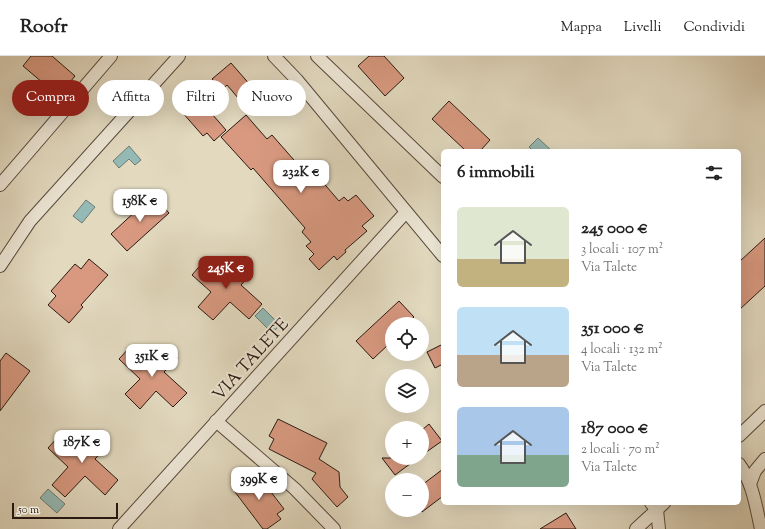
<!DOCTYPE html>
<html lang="it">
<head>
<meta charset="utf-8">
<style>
  body { margin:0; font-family:"Sorts Mill Goudy",serif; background:#f2f2f2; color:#222; height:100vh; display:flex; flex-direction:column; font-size:15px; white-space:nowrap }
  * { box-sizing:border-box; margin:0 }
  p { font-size:13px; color:#767676 }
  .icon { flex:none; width:22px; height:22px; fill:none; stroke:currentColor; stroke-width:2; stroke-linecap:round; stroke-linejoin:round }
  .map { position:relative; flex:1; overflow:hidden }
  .panel { position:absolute; left:441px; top:93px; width:300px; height:356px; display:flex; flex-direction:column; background:#fff; border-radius:6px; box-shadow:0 4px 16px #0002 }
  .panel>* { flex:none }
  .hud { position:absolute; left:12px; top:24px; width:369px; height:36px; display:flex; gap:8px }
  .controls { position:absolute; left:385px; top:261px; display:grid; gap:8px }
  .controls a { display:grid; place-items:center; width:44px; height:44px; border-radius:50%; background:#fff; box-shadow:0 4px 16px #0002; font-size:20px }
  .scale { position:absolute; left:12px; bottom:10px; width:106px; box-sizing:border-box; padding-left:4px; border:2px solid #2b1a12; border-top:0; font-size:11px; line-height:14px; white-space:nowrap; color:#2b1a12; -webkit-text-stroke:3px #ece6d5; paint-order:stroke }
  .price { position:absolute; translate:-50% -34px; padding:0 9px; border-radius:8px; background:#fff; color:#222; font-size:13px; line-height:26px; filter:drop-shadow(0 1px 2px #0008) }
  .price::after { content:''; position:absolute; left:50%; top:24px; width:12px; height:9px; margin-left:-6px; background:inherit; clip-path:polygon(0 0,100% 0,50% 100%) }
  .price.selected { background:#8f2418; color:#fff }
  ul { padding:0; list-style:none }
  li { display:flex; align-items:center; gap:12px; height:100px; padding:0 16px }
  li span { display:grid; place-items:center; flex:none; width:112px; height:80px; border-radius:6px; color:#555 }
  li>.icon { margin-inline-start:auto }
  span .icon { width:48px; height:48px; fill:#fffc; stroke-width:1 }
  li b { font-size:17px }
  h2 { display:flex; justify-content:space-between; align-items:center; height:48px; padding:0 16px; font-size:17px }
  .tag { padding:0 14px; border-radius:18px; background:#fff; box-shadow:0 4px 16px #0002; font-size:14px; line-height:36px }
  .tag.selected { background:#8f2418; color:#fff }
  header { display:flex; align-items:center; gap:24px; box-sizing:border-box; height:56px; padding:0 20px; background:#fff; border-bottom:1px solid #e0e0e0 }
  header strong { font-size:19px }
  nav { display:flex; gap:22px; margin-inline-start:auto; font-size:14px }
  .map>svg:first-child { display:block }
</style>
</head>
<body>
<header>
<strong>Roofr</strong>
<nav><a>Mappa</a><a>Livelli</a><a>Condividi</a></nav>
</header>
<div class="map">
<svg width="765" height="473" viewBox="0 0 765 473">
  <rect width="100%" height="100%" fill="#e2d9bf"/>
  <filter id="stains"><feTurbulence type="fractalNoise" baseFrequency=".005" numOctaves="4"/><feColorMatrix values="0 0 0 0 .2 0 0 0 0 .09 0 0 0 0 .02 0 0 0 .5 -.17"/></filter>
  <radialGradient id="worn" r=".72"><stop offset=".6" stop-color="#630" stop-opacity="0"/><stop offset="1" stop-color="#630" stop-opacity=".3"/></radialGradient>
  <g fill="#95bab5" stroke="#6b7a74">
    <polygon points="538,82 552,95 533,95 529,91"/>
    <polygon points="129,90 141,104 135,109 129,103 119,112 113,105"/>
    <polygon points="86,144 95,151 82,167 73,160"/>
    <polygon points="263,252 280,269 272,277 255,260"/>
    <polygon points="48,433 65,448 57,457 40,442"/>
  </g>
  <g fill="#d89980" stroke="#2b1a12">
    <polygon points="31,0 52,0 75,20 61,37 46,24 43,27 23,10"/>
    <polygon points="369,0 384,0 404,22 385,40 358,10"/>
    <polygon points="231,7 252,31 239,43 227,29 221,34 212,23"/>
    <polygon points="198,42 226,74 214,85 207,77 203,80 182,56"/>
    <polygon points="449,45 490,84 480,95 466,95 432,63"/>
    <polygon points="246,59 267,83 272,79 308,120 314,116 339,145 344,141 348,145 356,139 374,160 362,170 367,175 345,194 346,196 337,204 334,200 319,214 309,203 314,198 306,190 311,186 302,176 305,172 253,112 251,114 221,81"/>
    <polygon points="153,139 169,157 127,195 111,178"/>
    <polygon points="765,182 765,230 739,254 739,206"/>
    <polygon points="89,203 108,219 81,249 83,251 69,267 48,249 56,240 51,235 75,208 81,213"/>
    <polygon points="238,203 252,217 241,229 262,248 249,263 230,246 213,264 198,251 211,236 192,219 204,205 221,221"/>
    <polygon points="399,245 414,261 406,268 392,268 392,275 385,282 390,287 373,303 356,285"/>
    <polygon points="443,288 443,308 435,312 427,296"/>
    <polygon points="165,290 178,302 164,316 187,337 173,351 156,335 140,353 125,338 140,323 119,303 130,291 148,308"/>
    <polygon points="6,297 30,315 0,355 0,305"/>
    <polygon points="278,363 327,387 319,403 339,416 340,431 348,441 337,451 312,423 316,417 269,393 274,383 269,380"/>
    <polygon points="429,368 442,385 422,399 422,374"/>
    <polygon points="96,374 110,387 95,403 118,424 105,439 85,420 65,441 52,429 68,411 48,392 60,379 78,395"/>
    <polygon points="382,402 418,402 395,419"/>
    <polygon points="443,413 443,440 422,456 422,429"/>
    <polygon points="258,419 284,453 277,458 281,463 267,473 263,473 232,432 246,422 249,426"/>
    <polygon points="566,457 576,473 540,473"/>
  </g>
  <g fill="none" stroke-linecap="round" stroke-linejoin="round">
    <g stroke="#594a3d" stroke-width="14">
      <g id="minor">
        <polyline points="274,0 297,24 443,200"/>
        <polyline points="317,0 443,121"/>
        <polyline points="0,129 111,0"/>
        <polyline points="0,210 30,165 179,0"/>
        <polyline points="216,365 295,433 334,473"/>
        <polyline points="739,380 765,355"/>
        <path d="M739 408C753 427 756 451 761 473"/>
        <polyline points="750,428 755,415 765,403"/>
        <polyline points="651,447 657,454 659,473"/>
        <polyline points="119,473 406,156"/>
        <polyline points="636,473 664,447"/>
      </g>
    </g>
    <use href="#minor" stroke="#ece6d5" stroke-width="12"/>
  </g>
  <g text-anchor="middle" stroke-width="4" stroke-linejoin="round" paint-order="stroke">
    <g font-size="17" fill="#2b1a12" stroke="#ece6d5">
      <text transform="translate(250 303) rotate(-48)" y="6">VIA TALETE</text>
    </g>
  </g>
  <rect width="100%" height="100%" filter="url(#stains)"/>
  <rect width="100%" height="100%" fill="url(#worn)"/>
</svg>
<div class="controls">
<a><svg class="icon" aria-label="locate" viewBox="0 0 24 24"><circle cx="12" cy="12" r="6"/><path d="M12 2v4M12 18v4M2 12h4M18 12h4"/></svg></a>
<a><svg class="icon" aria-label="layers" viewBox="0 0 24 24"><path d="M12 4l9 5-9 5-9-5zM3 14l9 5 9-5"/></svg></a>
<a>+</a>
<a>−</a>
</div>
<div class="scale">50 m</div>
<b class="price" style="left:301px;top:138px">232K €</b>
<b class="price" style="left:140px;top:167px">158K €</b>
<b class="price selected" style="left:226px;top:234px">245K €</b>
<b class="price" style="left:152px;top:322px">351K €</b>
<b class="price" style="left:82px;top:408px">187K €</b>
<b class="price" style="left:259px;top:445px">399K €</b>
<div class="hud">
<a class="tag selected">Compra</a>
<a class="tag">Affitta</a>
<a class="tag">Filtri</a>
<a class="tag">Nuovo</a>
</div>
<section class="panel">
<h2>6 immobili<svg class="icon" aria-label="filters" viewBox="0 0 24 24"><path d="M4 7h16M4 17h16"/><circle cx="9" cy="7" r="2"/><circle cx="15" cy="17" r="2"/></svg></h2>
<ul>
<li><span style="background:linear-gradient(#dfe7d0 65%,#c2b280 0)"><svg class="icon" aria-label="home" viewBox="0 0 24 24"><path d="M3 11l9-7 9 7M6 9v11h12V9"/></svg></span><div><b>245 000 €</b><p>3 locali · 107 m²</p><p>Via Talete</p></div></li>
<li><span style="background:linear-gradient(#bfe0f5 60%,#b9a48a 0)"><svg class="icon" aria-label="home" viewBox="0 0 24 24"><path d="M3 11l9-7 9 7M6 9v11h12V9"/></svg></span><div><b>351 000 €</b><p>4 locali · 132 m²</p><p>Via Talete</p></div></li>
<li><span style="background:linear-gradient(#a9c7e8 60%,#7fa58c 0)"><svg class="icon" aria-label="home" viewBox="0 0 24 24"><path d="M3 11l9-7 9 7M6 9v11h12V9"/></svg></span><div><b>187 000 €</b><p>2 locali · 70 m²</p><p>Via Talete</p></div></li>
</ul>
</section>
</div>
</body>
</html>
